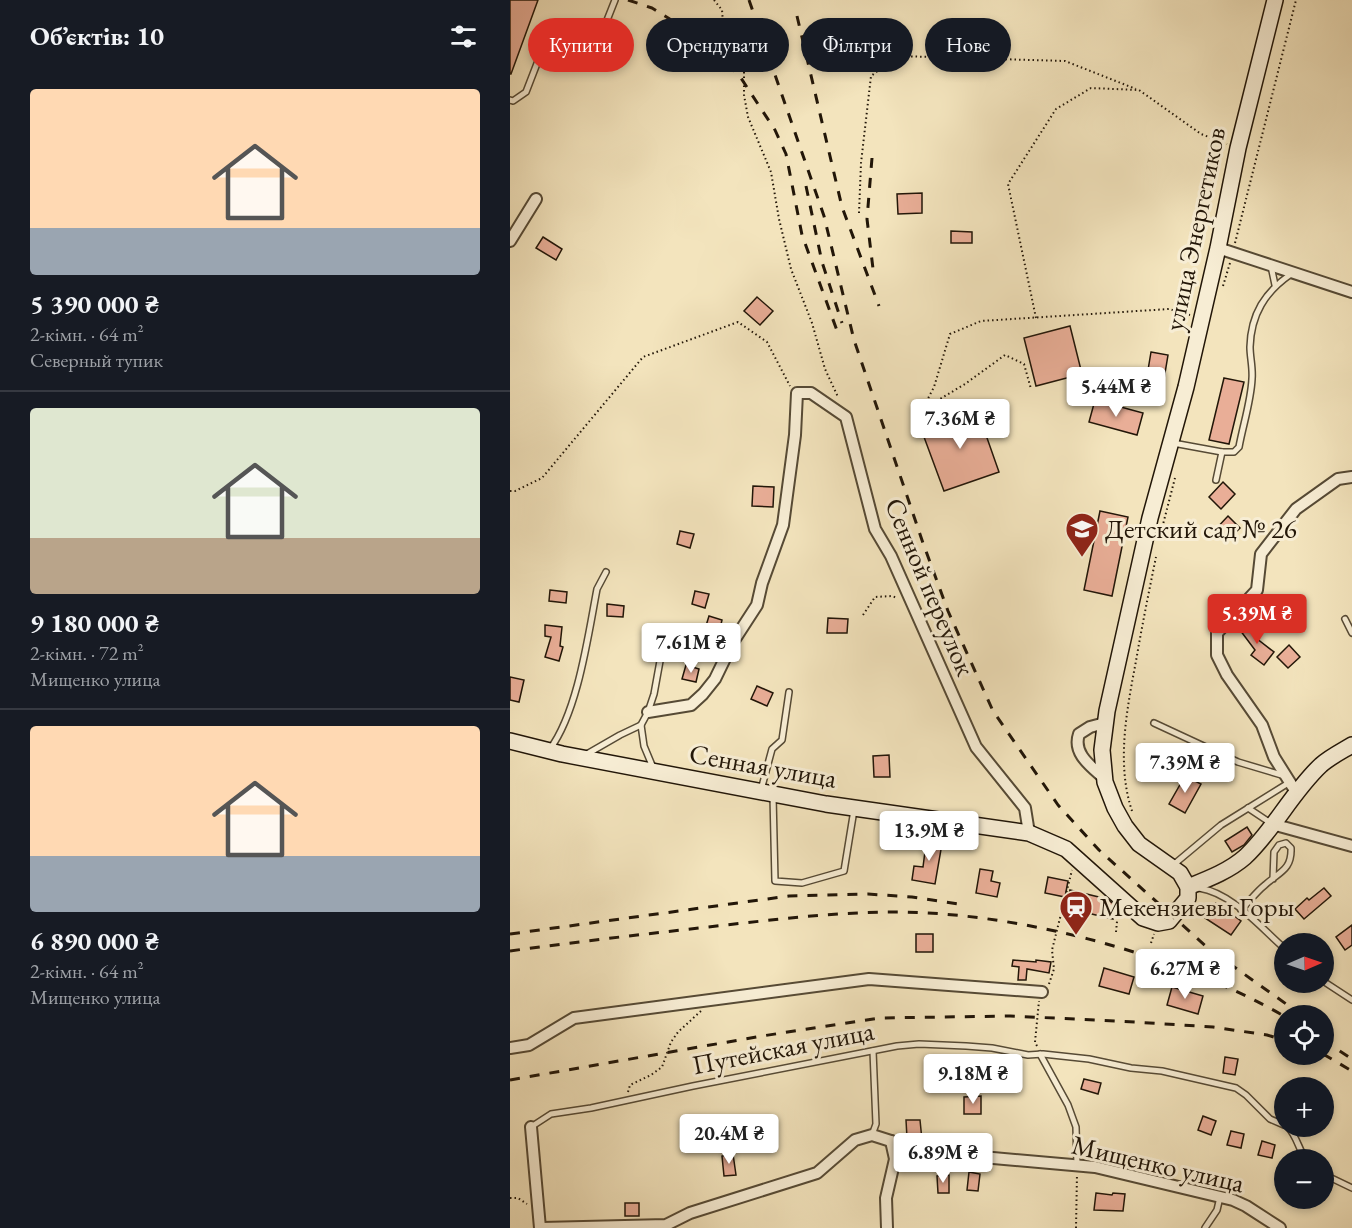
<!DOCTYPE html>
<html lang="uk">
<head>
<meta charset="utf-8">
<style>
  body { margin:0; font-family:"EB Garamond",serif; background:#242831; color:#f1f3f6; height:100vh; display:flex; flex-direction:column; font-size:22px; white-space:nowrap }
  * { box-sizing:border-box; margin:0 }
  p { font-size:20px; color:#9ea1a6 }
  .icon { flex:none; width:33px; height:33px; fill:none; stroke:currentColor; stroke-width:2; stroke-linecap:round; stroke-linejoin:round }
  .map { position:relative; flex:1; overflow:hidden }
  .side { display:flex; flex-direction:column; background:#171b24; width:510px }
  .side>* { flex:none }
  .banner { position:absolute; left:18px; top:18px; width:570px; height:54px; display:flex; gap:12px }
  .needle { width:39px; rotate:88deg }
  .controls { position:absolute; left:764px; top:933px; display:grid; gap:12px }
  .controls a { display:grid; place-items:center; width:60px; height:60px; border-radius:50%; background:#171b24; box-shadow:0 3px 9px #0003; font-size:30px }
  .price { position:absolute; translate:-50% -51px; padding:0 14px; border-radius:6px; background:#fff; color:#222; font-size:20px; line-height:39px; filter:drop-shadow(0 2px 3px #0008) }
  .price::after { content:''; position:absolute; left:50%; top:36px; width:18px; height:14px; margin-left:-9px; background:inherit; clip-path:polygon(0 0,100% 0,50% 100%) }
  .price.active { background:#d93025; color:#fff }
  ul { padding:0; list-style:none }
  li { display:grid; align-content:center; gap:12px; height:318px; padding:0 30px }
  li+li { border-top:2px solid #363941 }
  li span { display:grid; place-items:center; height:186px; border-radius:6px; color:#555 }
  li>.icon { margin-inline-start:auto }
  span .icon { width:108px; height:108px; fill:#fffc; stroke-width:1 }
  li b { font-size:26px }
  h2 { display:flex; justify-content:space-between; align-items:center; height:72px; padding:0 30px; font-size:26px }
  .pill { padding:0 21px; border-radius:27px; background:#171b24; box-shadow:0 3px 9px #0003; font-size:21px; line-height:54px }
  .pill.active { background:#d93025; color:#fff }
  main { display:flex; flex:1; min-height:0 }
  .map>svg:first-child { display:block }
</style>
</head>
<body>
<main>
<section class="side">
<h2>Об’єктів: 10<svg class="icon" aria-label="filters" viewBox="0 0 24 24"><path d="M4 7h16M4 17h16"/><circle cx="9" cy="7" r="2"/><circle cx="15" cy="17" r="2"/></svg></h2>
<ul>
<li><span style="background:linear-gradient(#ffd9b3 75%,#9aa5b1 0)"><svg class="icon" aria-label="home" viewBox="0 0 24 24"><path d="M3 11l9-7 9 7M6 9v11h12V9"/></svg></span><div><b>5 390 000 ₴</b><p>2-кімн. · 64 m²</p><p>Северный тупик</p></div></li>
<li><span style="background:linear-gradient(#dfe7d0 70%,#b9a48a 0)"><svg class="icon" aria-label="home" viewBox="0 0 24 24"><path d="M3 11l9-7 9 7M6 9v11h12V9"/></svg></span><div><b>9 180 000 ₴</b><p>2-кімн. · 72 m²</p><p>Мищенко улица</p></div></li>
<li><span style="background:linear-gradient(#ffd9b3 70%,#9aa5b1 0)"><svg class="icon" aria-label="home" viewBox="0 0 24 24"><path d="M3 11l9-7 9 7M6 9v11h12V9"/></svg></span><div><b>6 890 000 ₴</b><p>2-кімн. · 64 m²</p><p>Мищенко улица</p></div></li>
</ul>
</section>
<div class="map">
<svg width="842" height="1228" viewBox="0 0 842 1228">
  <rect width="100%" height="100%" fill="#f3e4bd"/>
  <filter id="stains"><feTurbulence type="fractalNoise" baseFrequency=".00333" numOctaves="4"/><feColorMatrix values="0 0 0 0 .2 0 0 0 0 .09 0 0 0 0 .02 0 0 0 .5 -.17"/></filter>
  <radialGradient id="worn" r=".72"><stop offset=".6" stop-color="#630" stop-opacity="0"/><stop offset="1" stop-color="#630" stop-opacity=".3"/></radialGradient>
  <g fill="#e9ae97" stroke="#221608" stroke-width="1.5">
    <polygon points="0,0 28,0 1,74 0,74"/>
    <polygon points="412,193 412,213 388,214 387,194"/>
    <polygon points="441,231 462,232 462,243 441,243"/>
    <polygon points="33,237 52,249 46,260 26,248"/>
    <polygon points="247,297 263,311 250,325 234,311"/>
    <polygon points="560,326 572,374 526,386 514,338"/>
    <polygon points="641,352 658,355 650,403 633,400"/>
    <polygon points="714,378 734,382 719,444 699,440"/>
    <polygon points="585,400 633,413 627,435 579,422"/>
    <polygon points="458,408 462,421 470,418 489,472 434,491 414,437 425,433 421,420"/>
    <polygon points="713,482 725,494 711,509 699,497"/>
    <polygon points="243,486 264,487 263,507 242,506"/>
    <polygon points="590,511 618,517 602,596 574,590"/>
    <polygon points="718,516 730,528 716,542 704,531"/>
    <polygon points="170,531 184,534 180,548 167,544"/>
    <polygon points="40,590 57,592 56,603 39,601"/>
    <polygon points="185,591 199,594 195,608 182,604"/>
    <polygon points="97,604 114,606 113,617 97,616"/>
    <polygon points="199,616 212,620 209,633 195,629"/>
    <polygon points="318,618 338,619 337,633 317,633"/>
    <polygon points="729,624 739,632 746,627 752,633 746,638 764,652 754,665 741,655 745,650 727,626"/>
    <polygon points="35,625 52,627 50,646 53,647 49,661 35,657 41,637 35,636"/>
    <polygon points="779,645 790,657 778,668 767,657"/>
    <polygon points="176,665 189,669 186,682 172,679"/>
    <polygon points="0,677 14,680 9,702 0,700"/>
    <polygon points="247,686 263,693 257,706 241,699"/>
    <polygon points="379,755 380,777 364,777 363,756"/>
    <polygon points="675,776 691,784 675,813 659,804"/>
    <polygon points="737,827 742,835 734,845 722,852 715,841"/>
    <polygon points="417,836 433,838 425,884 402,880 404,866 413,867"/>
    <polygon points="470,869 483,871 481,881 490,883 487,897 466,893"/>
    <polygon points="538,877 558,881 555,897 535,893"/>
    <polygon points="814,888 821,896 794,919 785,909 797,898 799,900"/>
    <polygon points="560,890 597,899 606,906 603,919 556,908"/>
    <polygon points="706,903 731,921 721,935 695,918"/>
    <polygon points="842,925 842,945 835,950 826,937"/>
    <rect x="406" y="934" width="17" height="18"/>
    <polygon points="503,960 526,962 526,960 541,962 539,973 517,969 516,980 508,980 509,967 502,966"/>
    <polygon points="594,968 624,977 619,994 589,986"/>
    <polygon points="662,987 693,996 688,1014 657,1005"/>
    <polygon points="715,1057 728,1059 725,1075 713,1073"/>
    <polygon points="467,1068 482,1068 481,1081 467,1081"/>
    <polygon points="574,1079 591,1083 588,1094 571,1089"/>
    <polygon points="471,1096 471,1114 454,1114 454,1097"/>
    <polygon points="693,1116 706,1121 701,1135 688,1130"/>
    <polygon points="396,1120 410,1120 412,1140 397,1138"/>
    <polygon points="252,1129 255,1140 234,1147 231,1136"/>
    <polygon points="721,1131 734,1134 731,1148 717,1145"/>
    <polygon points="436,1138 458,1138 458,1148 436,1145"/>
    <polygon points="752,1141 765,1145 762,1158 748,1155"/>
    <polygon points="223,1154 226,1175 214,1176 212,1156"/>
    <polygon points="459,1172 470,1174 468,1191 457,1190"/>
    <polygon points="439,1175 439,1193 428,1193 427,1176"/>
    <polygon points="586,1193 602,1195 603,1193 615,1194 613,1211 584,1210"/>
    <rect x="115" y="1203" width="14" height="13"/>
  </g>
  <g fill="none" stroke-linecap="round" stroke-linejoin="round">
    <g stroke="#564a35" stroke-width="8">
      <g id="lane">
        <polyline points="0,100 3,101 16,92 33,48 88,43 105,0"/>
        <polyline points="761,266 765,285"/>
        <path d="M663 443 712 452H724L729 447C733 425 741 401 742 379 743 368 740 357 740 347 741 314 755 292 781 274"/>
        <polyline points="706,480 712,452"/>
        <polyline points="835,619 842,633"/>
        <polyline points="644,723 728,762 775,776"/>
        <path d="M40 749C68 711 78 636 87 589L96 572"/>
        <polyline points="77,754 110,735 131,725"/>
        <polyline points="144,770 134,746 131,725 138,712 144,694 156,628"/>
        <polyline points="251,790 262,749 272,740 279,692"/>
        <polyline points="263,796 265,881 292,883 334,871 344,810"/>
        <polyline points="738,808 762,824"/>
        <polyline points="662,866 711,825 780,782"/>
        <path d="M689 888C722 893 750 927 774 948"/>
        <path d="M731 910C739 902 746 892 755 885 769 872 782 870 781 848L776 843 769 845 764 852 763 879"/>
        <polyline points="813,981 842,1000"/>
        <polyline points="530,1054 558,1105 566,1127 567,1165"/>
        <path d="M777 1126C787 1136 788 1148 796 1160"/>
        <polyline points="21,1127 41,1114 81,1108 183,1086 387,1046 409,1044 456,1046 482,1048 518,1055 533,1054 579,1059 621,1068 652,1071 726,1088 736,1095 760,1119 774,1125"/>
        <polyline points="362,1135 366,1124 363,1051"/>
        <polyline points="813,1174 842,1188"/>
        <polyline points="695,1228 707,1210 710,1197"/>
      </g>
    </g>
    <g stroke="#564a35" stroke-width="14">
      <g id="street">
        <polyline points="0,241 26,199"/>
        <polyline points="708,248 842,292"/>
        <polyline points="138,712 181,705 193,694 205,679 223,642 247,605 252,583 273,525 285,435 287,393 301,393 336,417 365,529 381,556 466,747 515,808 519,833"/>
        <path d="M595 779C582 767 562 754 569 734L580 727 595 723"/>
        <polyline points="786,792 764,757 752,725 717,675 707,655 707,633 747,590 751,554 786,509 828,479 842,477"/>
        <polyline points="762,824 842,846"/>
        <polyline points="0,1048 19,1045 64,1018 359,979 532,992"/>
        <polyline points="21,1127 30,1228"/>
        <polyline points="32,1228 156,1225 180,1213 307,1173 345,1140 362,1135 406,1149 472,1157 585,1167 723,1200 736,1206 770,1228"/>
        <polyline points="377,1228 376,1198 385,1159 381,1141"/>
      </g>
    </g>
    <g stroke="#221608" stroke-width="18">
      <g id="secondary">
        <polyline points="0,741 52,754 316,804 519,833 556,849 633,918 648,923 659,921 678,898 678,887 670,873 629,844 615,826 605,808 595,782 592,750 597,711 640,518 676,387 708,248 728,148 765,0"/>
        <path d="M678 887C698 879 719 871 735 857 764 830 782 792 811 765 820 757 832 751 842 745"/>
      </g>
    </g>
    <g stroke="#221608" stroke-width="2" stroke-dasharray="1.5 3" stroke-linecap="butt">
      <polyline points="204,0 212,10 213,23 234,55 234,95 238,117 261,172 269,219 281,269 302,323 315,369 328,397"/>
      <polyline points="349,213 351,163 361,76 387,56 555,61 626,89"/>
      <polyline points="725,243 786,0"/>
      <polyline points="713,286 720,263"/>
      <polyline points="526,318 498,184 546,109 581,88 629,90 691,134 717,144"/>
      <polyline points="415,408 455,384 495,355 514,364 521,389"/>
      <polyline points="412,410 424,387 440,334 471,321 659,309 680,315"/>
      <polyline points="0,491 5,491 32,478 133,357 228,322 257,342 280,386"/>
      <polyline points="650,536 665,478"/>
      <polyline points="353,615 365,597 382,596 387,598"/>
      <path d="M622 811C606 763 617 709 626 661 632 626 639 591 646 557"/>
      <polyline points="606,932 608,911"/>
      <polyline points="641,943 644,934"/>
      <polyline points="539,984 544,969 542,950 562,870"/>
      <polyline points="527,1046 525,1042 529,1001"/>
      <polyline points="118,1092 120,1085 141,1075 152,1067 161,1042 168,1032 191,1011"/>
      <polyline points="0,1198 8,1198 17,1204"/>
      <polyline points="566,1228 567,1174"/>
    </g>
    <use href="#lane" stroke="#f7edd4" stroke-width="5"/>
    <use href="#street" stroke="#f7edd4" stroke-width="10"/>
    <use href="#secondary" stroke="#f7edd4" stroke-width="15"/>
    <g stroke="#221608" stroke-width="3" stroke-dasharray="10 10" stroke-linecap="butt">
      <polyline points="118,0 142,8 189,37 229,75 265,130 276,154 292,235 329,336"/>
      <polyline points="239,0 314,216 344,340 413,543 438,611 483,711 548,805 589,850 699,949 793,1016"/>
      <polyline points="287,16 332,207 369,306"/>
      <polyline points="362,158 357,219 364,277"/>
      <polyline points="296,186 312,262 332,323"/>
      <polyline points="0,934 279,896 358,894 402,897 455,905"/>
      <path d="M0 951C72 941 144 933 216 925 269 919 321 913 374 912 502 910 664 953 774 1016"/>
      <polyline points="813,1040 842,1059"/>
      <polyline points="813,1054 842,1071"/>
      <polyline points="0,1080 252,1036 370,1018 500,1016 607,1021 703,1027 757,1035 774,1040"/>
    </g>
  </g>
  <defs>
    <g id="school-pin" transform="scale(1.725)"><path d="M0 17L-7.5 6A9.5 9.5 0 1 1 7.5 6Z" fill="#8f2418" stroke="#f7edd4"/><path d="M0-5L7-2L0 1L-7-2ZM-4 1L0 2.5L4 1V4Q0 6-4 4Z" fill="#fff"/></g>
    <g id="station-pin" transform="scale(1.725)"><path d="M0 17L-7.5 6A9.5 9.5 0 1 1 7.5 6Z" fill="#8f2418" stroke="#f7edd4"/><path d="M-3-6H3Q5-6 5-4V2Q5 4 3 4L4.5 6H3L1.5 4h-3L-3 6H-4.5L-3 4Q-5 4-5 2V-4Q-5-6-3-6ZM-3.5-4v3h7v-3ZM-3.5 1v1.5H-2V1ZM2 1v1.5H3.5V1Z" fill="#fff"/></g>
  </defs>
  <g fill-rule="evenodd">
    <use href="#school-pin" x="572" y="529"/>
    <use href="#station-pin" x="566" y="907"/>
  </g>
  <g text-anchor="middle" stroke-width="6" stroke-linejoin="round" paint-order="stroke">
    <g font-size="27" fill="#221608" stroke="#f7edd4">
      <text transform="translate(685 229) rotate(-78)" y="9">улица Энергетиков</text>
      <text transform="translate(420 587) rotate(67)" y="9">Сенной переулок</text>
      <text transform="translate(253 766) rotate(10)" y="9">Сенная улица</text>
      <text transform="translate(273 1048) rotate(-11)" y="9">Путейская улица</text>
      <text transform="translate(648 1164) rotate(13)" y="9">Мищенко улица</text>
    </g>
    <g font-size="27" fill="#221608" stroke="#f7edd4" text-anchor="start">
      <text x="595" y="538">Детский сад № 26</text>
      <text x="589" y="916">Мекензиевы Горы</text>
    </g>
  </g>
  <rect width="100%" height="100%" filter="url(#stains)"/>
  <rect width="100%" height="100%" fill="url(#worn)"/>
</svg>
<div class="controls">
<a><svg class="needle" viewBox="-14 -14 28 28"><path d="M0-13l5 13h-10z" fill="#e53935"/><path d="M0 13l5-13h-10z" fill="#9ea1a6"/></svg></a>
<a><svg class="icon" aria-label="locate" viewBox="0 0 24 24"><circle cx="12" cy="12" r="6"/><path d="M12 2v4M12 18v4M2 12h4M18 12h4"/></svg></a>
<a>+</a>
<a>−</a>
</div>
<b class="price" style="left:606px;top:418px">5.44M ₴</b>
<b class="price" style="left:450px;top:450px">7.36M ₴</b>
<b class="price active" style="left:747px;top:645px">5.39M ₴</b>
<b class="price" style="left:181px;top:674px">7.61M ₴</b>
<b class="price" style="left:675px;top:794px">7.39M ₴</b>
<b class="price" style="left:419px;top:862px">13.9M ₴</b>
<b class="price" style="left:675px;top:1000px">6.27M ₴</b>
<b class="price" style="left:463px;top:1105px">9.18M ₴</b>
<b class="price" style="left:219px;top:1165px">20.4M ₴</b>
<b class="price" style="left:433px;top:1184px">6.89M ₴</b>
<div class="banner">
<a class="pill active">Купити</a>
<a class="pill">Орендувати</a>
<a class="pill">Фільтри</a>
<a class="pill">Нове</a>
</div>
</div>
</main>
</body>
</html>
